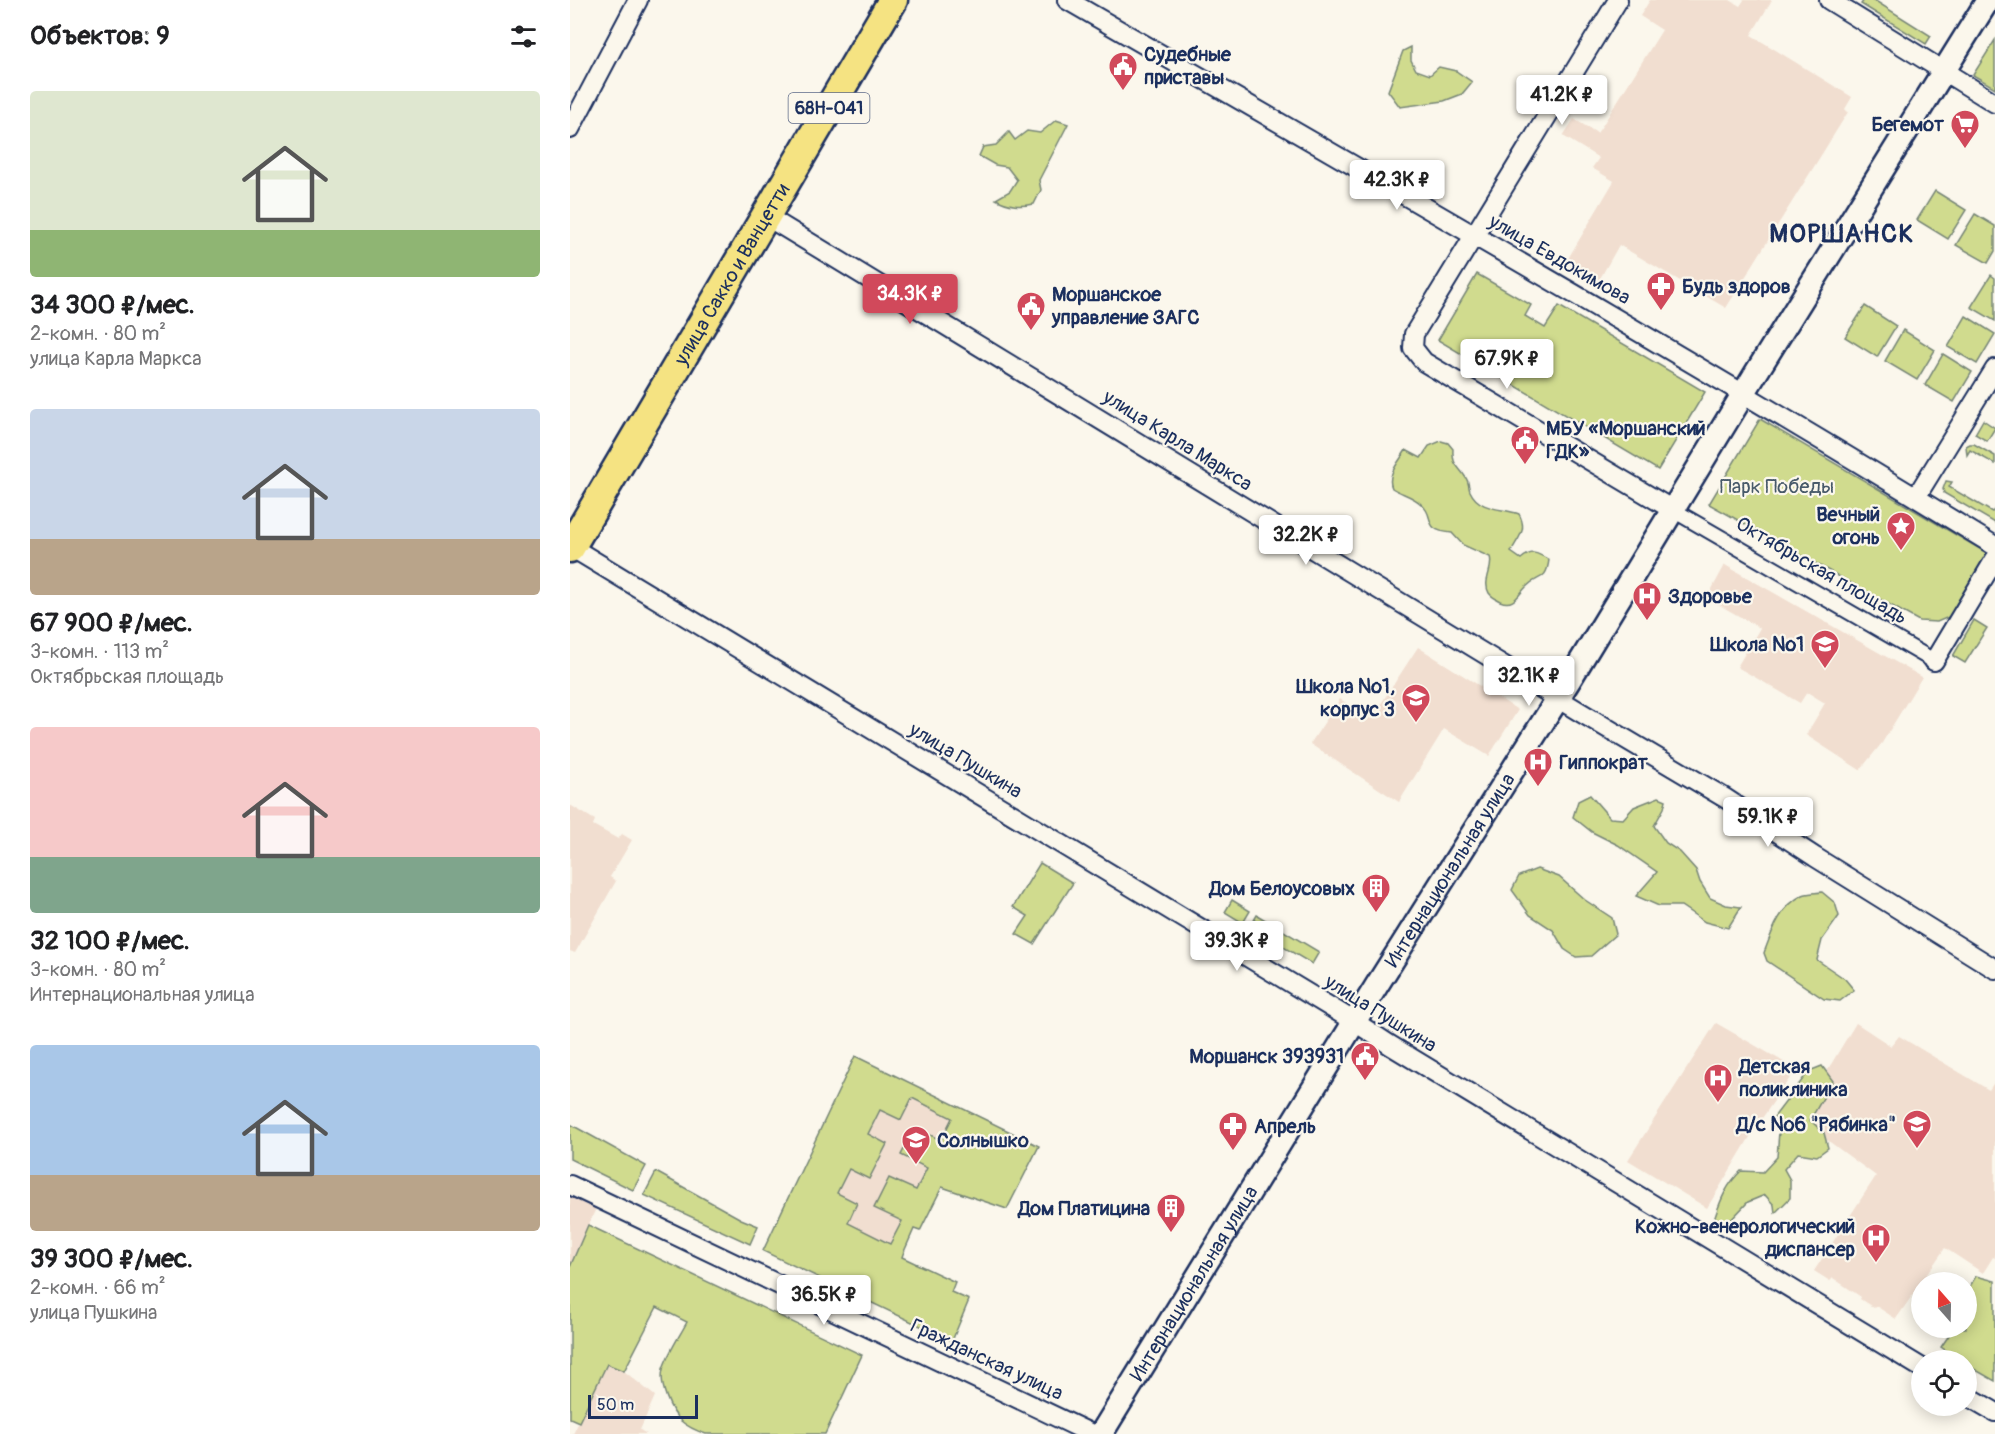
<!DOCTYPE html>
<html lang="ru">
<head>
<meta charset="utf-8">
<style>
  body { margin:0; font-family:Pangolin,sans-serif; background:#f2f2f2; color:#202124; height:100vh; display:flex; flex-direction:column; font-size:22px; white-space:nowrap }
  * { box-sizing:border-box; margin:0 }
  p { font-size:20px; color:#757577 }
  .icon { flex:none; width:33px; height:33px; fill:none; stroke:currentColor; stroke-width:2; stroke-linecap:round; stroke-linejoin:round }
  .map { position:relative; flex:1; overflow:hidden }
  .details { display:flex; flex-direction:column; background:#fff; width:570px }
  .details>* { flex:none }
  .needle { width:39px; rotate:340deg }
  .tools { position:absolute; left:1341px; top:1272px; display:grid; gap:12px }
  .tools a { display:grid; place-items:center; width:66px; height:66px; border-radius:50%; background:#fff; box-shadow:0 3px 15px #0003; font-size:30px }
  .scale { position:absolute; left:18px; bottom:15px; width:110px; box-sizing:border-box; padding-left:6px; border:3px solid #1b2f5e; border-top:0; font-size:16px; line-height:21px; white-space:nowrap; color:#1b2f5e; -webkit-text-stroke:4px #fbf7ec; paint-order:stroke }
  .price { position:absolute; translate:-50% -51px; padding:0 14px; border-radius:6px; background:#fff; color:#222; font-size:20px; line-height:39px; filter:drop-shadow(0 2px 3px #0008) }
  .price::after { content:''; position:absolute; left:50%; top:36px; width:18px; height:14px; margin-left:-9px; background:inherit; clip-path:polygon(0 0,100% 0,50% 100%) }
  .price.on { background:#d1495b; color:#fff }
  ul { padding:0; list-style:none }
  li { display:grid; align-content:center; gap:12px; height:318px; padding:0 30px }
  li span { display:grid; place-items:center; height:186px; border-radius:6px; color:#555 }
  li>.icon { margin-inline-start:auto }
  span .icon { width:108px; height:108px; fill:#fffc; stroke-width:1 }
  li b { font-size:26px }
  h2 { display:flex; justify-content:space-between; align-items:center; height:72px; padding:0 30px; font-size:26px }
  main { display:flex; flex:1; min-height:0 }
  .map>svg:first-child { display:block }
</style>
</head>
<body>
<main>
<section class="details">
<h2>Объектов: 9<svg class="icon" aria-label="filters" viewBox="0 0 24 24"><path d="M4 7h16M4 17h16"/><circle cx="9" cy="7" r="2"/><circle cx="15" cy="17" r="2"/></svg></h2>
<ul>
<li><span style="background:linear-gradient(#dfe7d0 75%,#8fb573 0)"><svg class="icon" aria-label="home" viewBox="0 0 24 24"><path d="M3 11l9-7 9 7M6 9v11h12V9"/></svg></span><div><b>34 300 ₽/мес.</b><p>2-комн. · 80 m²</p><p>улица Карла Маркса</p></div></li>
<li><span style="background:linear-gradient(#c9d6e8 70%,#b9a48a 0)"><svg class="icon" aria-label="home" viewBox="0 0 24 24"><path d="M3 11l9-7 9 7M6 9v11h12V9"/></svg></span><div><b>67 900 ₽/мес.</b><p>3-комн. · 113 m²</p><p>Октябрьская площадь</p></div></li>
<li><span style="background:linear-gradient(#f6c9c9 70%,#7fa58c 0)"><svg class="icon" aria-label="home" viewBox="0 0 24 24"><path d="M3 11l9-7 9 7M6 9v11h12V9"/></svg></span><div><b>32 100 ₽/мес.</b><p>3-комн. · 80 m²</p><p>Интернациональная улица</p></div></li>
<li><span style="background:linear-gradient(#a9c7e8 70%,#b9a48a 0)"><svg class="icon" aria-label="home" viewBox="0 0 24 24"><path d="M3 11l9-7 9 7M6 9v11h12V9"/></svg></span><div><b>39 300 ₽/мес.</b><p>2-комн. · 66 m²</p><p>улица Пушкина</p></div></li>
</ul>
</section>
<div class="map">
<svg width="1425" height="1434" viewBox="0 0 1425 1434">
  <rect width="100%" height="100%" fill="#fbf7ec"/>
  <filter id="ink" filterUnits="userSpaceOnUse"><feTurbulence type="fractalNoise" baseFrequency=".0167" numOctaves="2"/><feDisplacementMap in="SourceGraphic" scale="12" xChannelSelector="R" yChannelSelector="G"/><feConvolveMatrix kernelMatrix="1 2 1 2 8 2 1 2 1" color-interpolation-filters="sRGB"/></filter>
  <g filter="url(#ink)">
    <g fill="#f1ded0">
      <polygon points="1080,0 1160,0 1170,6 1174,0 1202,0 1181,35 1282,97 1275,109 1278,112 1156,308 1049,245 1028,282 996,262 1044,181 1022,168 1029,158 993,136 1004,119 1027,133 1032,126 1092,30 1070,16"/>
      <polygon points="1155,565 1352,677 1312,743 1290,770 1236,735 1255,703 1237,692 1230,703 1167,667 1190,628 1137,598"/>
      <polygon points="848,647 948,710 919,756 874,729 829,802 740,744 770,699 801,719"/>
      <polygon points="0,805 25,820 23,825 48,839 52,834 62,840 40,877 46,881 5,953 0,951"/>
      <polygon points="1146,1023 1226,1069 1186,1127 1137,1208 1058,1160"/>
      <polygon points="1286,1023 1321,1046 1329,1036 1419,1090 1425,1081 1425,1258 1423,1257 1413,1273 1375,1248 1326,1319 1306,1306 1304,1308 1290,1299 1291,1297 1263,1278 1260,1281 1244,1271 1306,1176 1234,1123 1237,1104"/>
      <polygon points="285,1056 469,1146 437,1209 372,1187 350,1231 344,1229 309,1306 193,1251"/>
      <polygon points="0,1194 27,1206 0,1267"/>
      <polygon points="37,1364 54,1371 85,1396 70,1430 77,1434 3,1434"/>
    </g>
    <g fill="#d0db8e" stroke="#768576" stroke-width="1.5" fill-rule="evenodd">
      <polygon points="1294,0 1304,0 1361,36 1356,44 1291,4"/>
      <polygon points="1425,40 1425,88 1403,75"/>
      <polygon points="841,47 841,60 846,70 860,75 869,67 886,71 902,82 892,94 874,101 830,107 818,91 833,51"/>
      <path d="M486 120 498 124 469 180 471 190 464 204C450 207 439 206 426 199L440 191 447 180 437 167 425 165 409 156 413 147 426 145 439 132 445 140 457 131 470 133Z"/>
      <polygon points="1365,191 1396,210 1378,239 1347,220"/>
      <polygon points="1405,214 1425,226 1425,251 1418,263 1386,245"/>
      <polygon points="907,274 961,305 955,316 975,328 989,306 1135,392 1088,470 868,340"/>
      <polygon points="1421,275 1425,278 1425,321 1401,307"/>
      <polygon points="1295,306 1326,326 1307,357 1275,337"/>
      <polygon points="1396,316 1425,334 1407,364 1378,347"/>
      <polygon points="1333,330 1365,350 1347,380 1315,361"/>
      <polygon points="1373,354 1402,372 1384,402 1355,385"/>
      <polygon points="1190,419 1420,555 1381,616 1367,622 1349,621 1139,504"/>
      <polygon points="1413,420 1425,428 1417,441 1405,434"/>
      <path d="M871 441 878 443 883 449C882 466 888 465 896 478 899 482 898 486 900 491 909 511 932 508 949 514 958 531 948 537 941 552L951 559C962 550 966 552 979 560 976 583 968 574 956 587 948 595 944 607 930 601 926 599 922 597 919 593 912 581 924 568 920 557L893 545 882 533C850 530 867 517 851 504 843 496 831 494 822 488 816 475 829 462 836 450L851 458 859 446Z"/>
      <polygon points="1400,444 1404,444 1425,456 1425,464 1400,450 1397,455 1396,446"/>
      <polygon points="1376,481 1382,482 1379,487 1422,512 1425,509 1425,523 1374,493 1373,489"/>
      <polygon points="1404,620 1417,628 1395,663 1383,656"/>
      <polygon points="1020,795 1040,818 1053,819 1064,807 1089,797 1096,800 1094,808 1084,826 1096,843 1110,852 1126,870 1130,882 1140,898 1156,905 1171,907 1158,928 1135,922 1111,906 1089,906 1066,896 1087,872 1048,845 1022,832 1003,817 1008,801"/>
      <polygon points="470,863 503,883 464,944 446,934 458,916 443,907"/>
      <polygon points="967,869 989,877 1015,900 1042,918 1046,934 1021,956 1006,957 994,949 983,930 960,915 942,890 949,876"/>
      <path d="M1252 892 1265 903 1269 916 1252 940 1247 960 1275 979 1284 990 1270 1001 1254 999 1197 961 1194 953C1202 931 1210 906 1233 895 1238 893 1246 893 1252 892Z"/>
      <polygon points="662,900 680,911 673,923 655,912"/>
      <polygon points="687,915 749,952 742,964 680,927"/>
      <path d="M285 1056 469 1146 437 1209 372 1187 350 1231 344 1229 333 1254 332 1257 385 1282 381 1292 399 1300 382 1341 193 1251ZM342 1098 382 1118 371 1140 345 1128 331 1155 357 1168 346 1190 319 1178 304 1208 332 1221 320 1244 278 1223 287 1203 267 1193 279 1169 299 1179 317 1144 298 1134 310 1110 331 1120Z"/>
      <path d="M1252 1066 1263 1081 1240 1120 1254 1133 1258 1148 1247 1156 1228 1153 1214 1169 1220 1180V1198L1205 1213 1204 1205 1195 1195 1178 1202 1156 1225 1145 1217C1151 1199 1157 1184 1171 1171L1193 1172 1207 1157 1209 1132 1201 1121 1239 1071Z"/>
      <polygon points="0,1124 76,1166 63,1190 0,1159"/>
      <polygon points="86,1172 171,1219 188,1226 180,1244 74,1195"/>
      <path d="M18 1225 292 1355 255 1434H136C127 1431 119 1428 111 1421 100 1411 89 1384 93 1369 98 1353 109 1337 117 1322L87 1307 54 1371 37 1364 9 1422 0 1418V1267Z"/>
      <polygon points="1406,1276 1425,1281 1425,1381 1397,1365 1396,1360 1390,1360 1371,1347 1384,1328 1396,1328 1397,1291"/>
    </g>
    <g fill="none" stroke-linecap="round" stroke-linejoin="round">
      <g stroke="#1b2f5e" stroke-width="18">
        <polyline id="pedestrian" points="1103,510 1364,661"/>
      </g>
      <g stroke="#1b2f5e" stroke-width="22">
        <g id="minor">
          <path d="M497 0C808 180 1120 358 1425 546"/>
          <polyline points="1048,0 844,334 843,348 854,362 1103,510"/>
          <polyline points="1259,0 1425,103"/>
          <polyline points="0,129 68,0"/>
          <polyline points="196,216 1010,712 1155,798 1245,857 1425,969"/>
          <polyline points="1346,497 1425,369"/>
          <polyline points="1,547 785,1022 820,1045 1352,1368"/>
          <polyline points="1364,661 1425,559"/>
          <polyline points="0,1185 522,1434"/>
          <polyline points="1396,1395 1425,1412"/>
        </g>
      </g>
      <g stroke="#1b2f5e" stroke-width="27">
        <g id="tertiary">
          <path id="s1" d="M531 1434 807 985 1000 679 1186 373 1418 0"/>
        </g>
      </g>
      <g stroke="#1b2f5e" stroke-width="33">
        <g id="primary">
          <path id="s2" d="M0 548 323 0"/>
        </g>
      </g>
      <use href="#pedestrian" stroke="#fbf7ec" stroke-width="14"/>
      <use href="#minor" stroke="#fbf7ec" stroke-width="18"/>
      <use href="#tertiary" stroke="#fbf7ec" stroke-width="22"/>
      <use href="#primary" stroke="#f5e382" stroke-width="28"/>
    </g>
  </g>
  <defs>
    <g id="civic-pin" transform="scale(1.5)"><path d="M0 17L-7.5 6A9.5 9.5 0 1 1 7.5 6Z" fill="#d1495b" stroke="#fbf7ec"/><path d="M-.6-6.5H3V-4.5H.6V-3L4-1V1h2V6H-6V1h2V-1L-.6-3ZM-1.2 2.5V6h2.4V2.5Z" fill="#fff"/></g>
    <g id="supermarket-pin" transform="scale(1.5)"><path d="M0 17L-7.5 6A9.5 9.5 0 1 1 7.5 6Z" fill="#d1495b" stroke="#fbf7ec"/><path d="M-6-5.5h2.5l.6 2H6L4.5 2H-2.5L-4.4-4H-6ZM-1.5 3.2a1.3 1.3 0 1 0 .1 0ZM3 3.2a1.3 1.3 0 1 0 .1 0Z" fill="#fff"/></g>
    <g id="pharmacy-pin" transform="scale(1.5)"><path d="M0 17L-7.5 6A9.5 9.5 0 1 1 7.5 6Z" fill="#d1495b" stroke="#fbf7ec"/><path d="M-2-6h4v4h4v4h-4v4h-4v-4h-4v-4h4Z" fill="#fff"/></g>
    <g id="sight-pin" transform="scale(1.5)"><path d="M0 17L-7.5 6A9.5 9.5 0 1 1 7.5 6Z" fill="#d1495b" stroke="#fbf7ec"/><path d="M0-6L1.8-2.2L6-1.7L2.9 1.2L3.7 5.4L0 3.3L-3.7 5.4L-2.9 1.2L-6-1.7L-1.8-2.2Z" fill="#fff"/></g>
    <g id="hospital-pin" transform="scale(1.5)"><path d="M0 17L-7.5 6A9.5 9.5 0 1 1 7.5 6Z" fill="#d1495b" stroke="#fbf7ec"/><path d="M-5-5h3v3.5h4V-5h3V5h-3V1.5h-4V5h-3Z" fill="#fff"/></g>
    <g id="school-pin" transform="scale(1.5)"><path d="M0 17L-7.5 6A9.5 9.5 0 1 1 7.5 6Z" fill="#d1495b" stroke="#fbf7ec"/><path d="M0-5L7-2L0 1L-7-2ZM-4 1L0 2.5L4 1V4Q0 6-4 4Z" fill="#fff"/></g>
    <g id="building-pin" transform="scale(1.5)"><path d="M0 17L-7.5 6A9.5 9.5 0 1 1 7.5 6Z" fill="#d1495b" stroke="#fbf7ec"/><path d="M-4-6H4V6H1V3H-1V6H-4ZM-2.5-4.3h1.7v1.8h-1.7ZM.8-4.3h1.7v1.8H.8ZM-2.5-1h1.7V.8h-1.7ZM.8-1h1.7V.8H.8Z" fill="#fff"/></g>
  </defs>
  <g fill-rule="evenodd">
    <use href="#civic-pin" x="553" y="66"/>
    <use href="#supermarket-pin" x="1395" y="124"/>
    <use href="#pharmacy-pin" x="1091" y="286"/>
    <use href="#civic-pin" x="461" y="306"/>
    <use href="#civic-pin" x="955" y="440"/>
    <use href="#sight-pin" x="1331" y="526"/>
    <use href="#hospital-pin" x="1077" y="596"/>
    <use href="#school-pin" x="1255" y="644"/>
    <use href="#school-pin" x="846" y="698"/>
    <use href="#hospital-pin" x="968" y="762"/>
    <use href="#building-pin" x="806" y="888"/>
    <use href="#civic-pin" x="795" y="1056"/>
    <use href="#hospital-pin" x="1148" y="1078"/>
    <use href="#school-pin" x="1347" y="1124"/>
    <use href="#pharmacy-pin" x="663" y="1126"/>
    <use href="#school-pin" x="346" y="1140"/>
    <use href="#building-pin" x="601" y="1208"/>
    <use href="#hospital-pin" x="1306" y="1238"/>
  </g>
  <g text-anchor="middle" stroke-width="4.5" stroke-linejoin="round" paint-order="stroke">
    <rect fill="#fbf7ec" stroke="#5e6b89" stroke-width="1.5" x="218.5" y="93" width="81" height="30" rx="4.5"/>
    <g font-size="18" font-weight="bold" fill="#1b2f5e">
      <text x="259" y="114">68Н-041</text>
    </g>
    <g font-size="20" font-weight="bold" fill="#1b2f5e" stroke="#fbf7ec" text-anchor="start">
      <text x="574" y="61">Судебные<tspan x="574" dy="23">приставы</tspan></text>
      <text x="1374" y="131" text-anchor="end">Бегемот</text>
      <text x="1112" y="293">Будь здоров</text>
      <text x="482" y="301">Моршанское<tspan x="482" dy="23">управление ЗАГС</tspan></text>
      <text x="976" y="435">МБУ «Моршанский<tspan x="976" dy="23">ГДК»</tspan></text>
      <text x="1310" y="521" text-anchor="end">Вечный<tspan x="1310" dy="23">огонь</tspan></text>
      <text x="1098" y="603">Здоровье</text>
      <text x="1234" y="651" text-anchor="end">Школа №1</text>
      <text x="825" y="693" text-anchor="end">Школа №1,<tspan x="825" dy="23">корпус 3</tspan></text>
      <text x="989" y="769">Гиппократ</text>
      <text x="785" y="895" text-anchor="end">Дом Белоусовых</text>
      <text x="774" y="1063" text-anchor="end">Моршанск 393931</text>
      <text x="1169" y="1073">Детская<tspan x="1169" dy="23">поликлиника</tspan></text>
      <text x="1326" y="1131" text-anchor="end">Д/с №6 "Рябинка"</text>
      <text x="684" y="1133">Апрель</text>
      <text x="367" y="1147">Солнышко</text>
      <text x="580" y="1215" text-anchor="end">Дом Платицина</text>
      <text x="1285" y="1233" text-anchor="end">Кожно-венерологический<tspan x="1285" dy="23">диспансер</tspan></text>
    </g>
    <g font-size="20" fill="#1b2f5e" stroke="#fbf7ec">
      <text transform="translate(990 259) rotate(30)" y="7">улица Евдокимова</text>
      <text dy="7" stroke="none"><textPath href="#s2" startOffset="318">улица Сакко и Ванцетти</textPath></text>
      <text transform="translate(608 440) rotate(32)" y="7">улица Карла Маркса</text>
      <text transform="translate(1252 570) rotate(30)" y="7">Октябрьская площадь</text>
      <text transform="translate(396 760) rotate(31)" y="7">улица Пушкина</text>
      <text dy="7" stroke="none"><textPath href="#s1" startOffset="663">Интернациональная улица</textPath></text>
      <text transform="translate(811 1013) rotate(32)" y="7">улица Пушкина</text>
      <text dy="7" stroke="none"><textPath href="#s1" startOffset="177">Интернациональная улица</textPath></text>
      <text transform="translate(417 1359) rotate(25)" y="7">Гражданская улица</text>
    </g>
    <g font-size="20" fill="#485a6a" stroke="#fbf7ec">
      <text x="1207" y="493">Парк Победы</text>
    </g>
    <g font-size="26" font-weight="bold" letter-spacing="1.5" fill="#1b2f5e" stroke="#fbf7ec">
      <text x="1272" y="242">МОРШАНСК</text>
    </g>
  </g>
</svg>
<div class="tools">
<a><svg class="needle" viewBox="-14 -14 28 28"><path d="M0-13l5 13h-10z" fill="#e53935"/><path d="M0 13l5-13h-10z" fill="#757577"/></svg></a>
<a><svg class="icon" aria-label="locate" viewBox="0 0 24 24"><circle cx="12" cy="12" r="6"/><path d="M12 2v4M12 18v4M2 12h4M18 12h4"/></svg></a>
</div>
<div class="scale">50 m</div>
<b class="price" style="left:992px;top:126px">41.2K ₽</b>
<b class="price" style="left:827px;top:211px">42.3K ₽</b>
<b class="price on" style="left:340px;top:325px">34.3K ₽</b>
<b class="price" style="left:937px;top:390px">67.9K ₽</b>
<b class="price" style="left:736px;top:566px">32.2K ₽</b>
<b class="price" style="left:959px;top:707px">32.1K ₽</b>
<b class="price" style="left:1198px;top:848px">59.1K ₽</b>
<b class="price" style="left:667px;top:972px">39.3K ₽</b>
<b class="price" style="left:254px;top:1326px">36.5K ₽</b>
</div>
</main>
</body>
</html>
